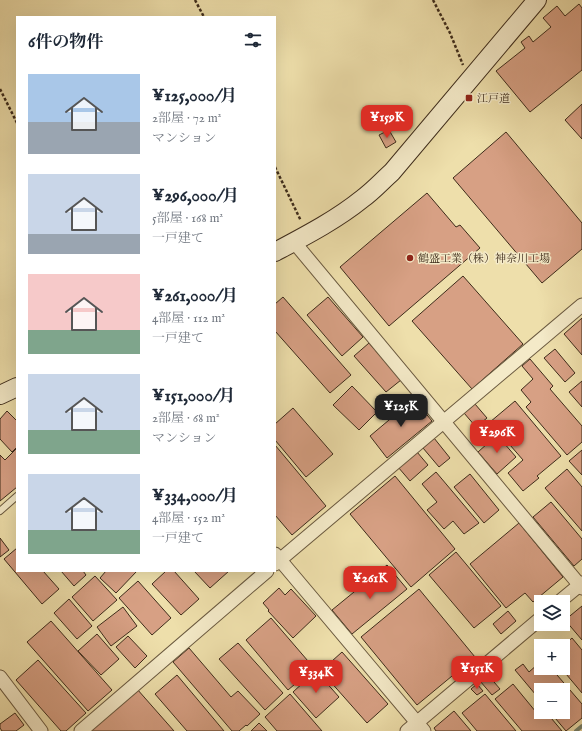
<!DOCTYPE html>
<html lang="ja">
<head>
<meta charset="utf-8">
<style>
  body { margin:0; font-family:"IM FELL English","Noto Serif JP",serif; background:#f6f6f7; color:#1f2937; height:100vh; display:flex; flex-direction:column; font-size:15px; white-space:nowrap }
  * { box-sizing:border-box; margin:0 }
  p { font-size:13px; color:#747a83 }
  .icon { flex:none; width:22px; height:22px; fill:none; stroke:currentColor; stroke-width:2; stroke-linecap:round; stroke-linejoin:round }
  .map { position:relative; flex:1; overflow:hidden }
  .side { position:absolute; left:16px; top:16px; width:260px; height:556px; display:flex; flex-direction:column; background:#fff; border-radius:0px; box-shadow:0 4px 16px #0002 }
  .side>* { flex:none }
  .controls { position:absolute; left:534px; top:595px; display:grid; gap:8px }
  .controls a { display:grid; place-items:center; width:36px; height:36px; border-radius:0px; background:#fff; box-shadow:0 4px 16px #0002; font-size:20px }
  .price { position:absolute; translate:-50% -34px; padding:0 9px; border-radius:8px; background:#d93025; color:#fff; font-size:13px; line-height:26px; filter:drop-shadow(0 1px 2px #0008) }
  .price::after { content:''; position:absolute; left:50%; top:24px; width:12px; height:9px; margin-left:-6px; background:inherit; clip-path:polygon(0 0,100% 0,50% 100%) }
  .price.active { background:#222; color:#fff }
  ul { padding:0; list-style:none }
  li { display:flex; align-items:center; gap:12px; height:100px; padding:0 12px }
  li span { display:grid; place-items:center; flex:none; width:112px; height:80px; border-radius:0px; color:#555 }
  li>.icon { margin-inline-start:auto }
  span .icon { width:48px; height:48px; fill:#fffc; stroke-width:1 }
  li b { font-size:17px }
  h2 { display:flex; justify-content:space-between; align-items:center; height:48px; padding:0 12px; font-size:17px }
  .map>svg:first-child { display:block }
</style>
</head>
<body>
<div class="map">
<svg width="582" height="731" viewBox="0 0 582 731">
  <rect width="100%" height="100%" fill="#eedfab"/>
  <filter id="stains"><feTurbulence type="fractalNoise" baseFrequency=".005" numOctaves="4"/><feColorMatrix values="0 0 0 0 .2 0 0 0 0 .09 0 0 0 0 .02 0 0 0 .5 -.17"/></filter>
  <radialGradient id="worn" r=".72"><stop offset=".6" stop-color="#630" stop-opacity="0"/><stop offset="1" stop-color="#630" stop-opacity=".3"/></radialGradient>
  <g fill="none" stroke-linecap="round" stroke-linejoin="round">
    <polyline stroke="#75836f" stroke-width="4" points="576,731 582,726"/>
  </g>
  <g fill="#d7a084" stroke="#3e2c1b">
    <polygon points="579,4 582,8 582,70 530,112 496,71 525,48 521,42 529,36 533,42 551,27 543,18 557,6 565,16"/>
    <polygon points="582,104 582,139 565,120"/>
    <polygon points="389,130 396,142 386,148 379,135"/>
    <polygon points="506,132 582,223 582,249 542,283 453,178"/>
    <polygon points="427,193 456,227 460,225 480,248 389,326 340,267"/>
    <polygon points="463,276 523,344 472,389 412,321"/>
    <polygon points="283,297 351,375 330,393 275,331 275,304"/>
    <polygon points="328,297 363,337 342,356 307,315"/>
    <polygon points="582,318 582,355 564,334"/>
    <polygon points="369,343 401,380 386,392 354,356"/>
    <polygon points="555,349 575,373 565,382 544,358"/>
    <polygon points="530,359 553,386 550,389 582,426 582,442 567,455 526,407 531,402 521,390 533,379 522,366"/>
    <polygon points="582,381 582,407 569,392"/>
    <polygon points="352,386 377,412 359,430 333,405"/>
    <polygon points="414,399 432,421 387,458 370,436"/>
    <polygon points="515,401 561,456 537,476 539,478 523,491 508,473 523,460 490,422"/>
    <polygon points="475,404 487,418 476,427 464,413"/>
    <polygon points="293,408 333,454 306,477 275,440 275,424"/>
    <polygon points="7,411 17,421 17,447 12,452 0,439 0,419"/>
    <polygon points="497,435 516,457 497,474 478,452"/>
    <polygon points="434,438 450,458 439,467 423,448"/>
    <polygon points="275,445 326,506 292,535 275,515"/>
    <polygon points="17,448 17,487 0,501 0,455 5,460"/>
    <polygon points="582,450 582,475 569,461"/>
    <polygon points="417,452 428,465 410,481 398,467"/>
    <polygon points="567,469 582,487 582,531 545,488"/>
    <polygon points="436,472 479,523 464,534 453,521 444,529 427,510 437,502 422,484"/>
    <polygon points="470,474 499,510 484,523 454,487"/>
    <polygon points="395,476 455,549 411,587 350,514"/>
    <polygon points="551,502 582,539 582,559 574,566 533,517"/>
    <polygon points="519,523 563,577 533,602 525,593 506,608 470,564"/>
    <polygon points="0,538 9,550 0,557"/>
    <polygon points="17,548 17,571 43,571 59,589 42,604 4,559"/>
    <polygon points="456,552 501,606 474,628 429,575"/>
    <polygon points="387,565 407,589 352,634 332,610"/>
    <polygon points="61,571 83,571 86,575 74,586"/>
    <polygon points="106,571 137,571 116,593 100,578"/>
    <polygon points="166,571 174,571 199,599 181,615 152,584"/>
    <polygon points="194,571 229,571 210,588"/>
    <polygon points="95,576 117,600 93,621 72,597"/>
    <polygon points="138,581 171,618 152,635 119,598"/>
    <polygon points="279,588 285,595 291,589 316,616 293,638 268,611 269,610 263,603"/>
    <polygon points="419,589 475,657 417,705 361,637"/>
    <polygon points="69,599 92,626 77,639 54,613"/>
    <polygon points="582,606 582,640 565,620"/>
    <polygon points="123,607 137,626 111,646 97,627"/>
    <polygon points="508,611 516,621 501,634 493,624"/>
    <polygon points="271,618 314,668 288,690 246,640"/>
    <polygon points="51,621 112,690 88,711 27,642"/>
    <polygon points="97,634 119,659 101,675 78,651"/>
    <polygon points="128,636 147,656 135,668 116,647"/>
    <polygon points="572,638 582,650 582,693 561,668 563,668 563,646"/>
    <polygon points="238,643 283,693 265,710 219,659"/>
    <polygon points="189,648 231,697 238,691 260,714 247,726 246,725 239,731 232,731 173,662"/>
    <polygon points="342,652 388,704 367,723 321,671"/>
    <polygon points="38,660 86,713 66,731 61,731 16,680"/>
    <polygon points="523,664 529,672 538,664 541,668 551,668 582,704 582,718 566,731 550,712 563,712 563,690 541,690 541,701 515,670"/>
    <polygon points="316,671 339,697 316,718 293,692"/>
    <polygon points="177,675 224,731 187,731 155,694"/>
    <polygon points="488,675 500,689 492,695 480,681"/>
    <polygon points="477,684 483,691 477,695 471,689"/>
    <polygon points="513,684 536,712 541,709 541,712 546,712 562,731 522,731 495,699"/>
    <polygon points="137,689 174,731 90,731"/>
    <polygon points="290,694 322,731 277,731 265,717"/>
    <polygon points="485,694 516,731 477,731 462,713"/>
    <polygon points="454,711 471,731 436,731 434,728"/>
    <polygon points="15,713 24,725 16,731 2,731 0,728 0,724"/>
    <polygon points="259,723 267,731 251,731"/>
  </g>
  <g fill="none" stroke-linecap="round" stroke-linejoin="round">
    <g stroke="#6a593f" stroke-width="8">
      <polyline id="lane" points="0,511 17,496"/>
    </g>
    <g stroke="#6a593f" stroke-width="15">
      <g id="street">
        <polyline points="294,242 582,588"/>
        <polyline points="275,554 424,731"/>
        <polyline points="275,564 582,305"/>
        <polyline points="559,602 582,583"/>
        <polyline points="0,677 41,731"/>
        <polyline points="81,731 267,571"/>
        <polyline points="407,731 541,618"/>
      </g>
    </g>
    <g stroke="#3e2c1b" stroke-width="20">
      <g id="secondary">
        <path d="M275 252C305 236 336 220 362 199 373 191 382 181 392 172L537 0"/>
        <polyline points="0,395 17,387"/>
      </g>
    </g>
    <g stroke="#3e2c1b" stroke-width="2.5" stroke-dasharray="3 2" stroke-linecap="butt">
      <polyline points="195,0 204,17"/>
      <polyline points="433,0 450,33 463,65"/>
      <polyline points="0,89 17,123"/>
      <polyline points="275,167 301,221"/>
    </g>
    <use href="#lane" stroke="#f4eac8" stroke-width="6"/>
    <use href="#street" stroke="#f4eac8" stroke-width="13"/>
    <use href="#secondary" stroke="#f4eac8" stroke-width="18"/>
  </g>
  <g fill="#8f2418" stroke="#f4eac8" stroke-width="1.5">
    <rect x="465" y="94" width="8" height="8" rx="2"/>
    <circle cx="410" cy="258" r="4"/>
  </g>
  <g text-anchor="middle" stroke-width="3" stroke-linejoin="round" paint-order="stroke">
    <g font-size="11" fill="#3e2c1b" stroke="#f4eac8" text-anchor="start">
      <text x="477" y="102">江戸道</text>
      <text x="418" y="262">鶴盛工業（株）神奈川工場</text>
    </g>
  </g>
  <rect width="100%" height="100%" filter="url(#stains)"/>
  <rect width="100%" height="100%" fill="url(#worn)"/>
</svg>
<div class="controls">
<a><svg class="icon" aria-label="layers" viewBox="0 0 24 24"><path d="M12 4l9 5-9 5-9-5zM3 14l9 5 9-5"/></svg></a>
<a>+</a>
<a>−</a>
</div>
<b class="price" style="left:387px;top:139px">¥159K</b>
<b class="price active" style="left:401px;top:428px">¥125K</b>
<b class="price" style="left:497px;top:454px">¥296K</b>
<b class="price" style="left:370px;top:600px">¥261K</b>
<b class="price" style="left:477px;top:690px">¥151K</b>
<b class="price" style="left:316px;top:694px">¥334K</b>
<section class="side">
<h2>6件の物件<svg class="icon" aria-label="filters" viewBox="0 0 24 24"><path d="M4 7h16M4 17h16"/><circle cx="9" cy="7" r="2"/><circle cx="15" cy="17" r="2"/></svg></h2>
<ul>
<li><span style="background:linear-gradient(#a9c7e8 60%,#9aa5b1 0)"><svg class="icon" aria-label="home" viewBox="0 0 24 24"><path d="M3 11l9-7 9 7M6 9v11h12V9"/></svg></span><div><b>¥125,000/月</b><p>2部屋 · 72 m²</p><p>マンション</p></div></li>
<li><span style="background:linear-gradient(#c9d6e8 75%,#9aa5b1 0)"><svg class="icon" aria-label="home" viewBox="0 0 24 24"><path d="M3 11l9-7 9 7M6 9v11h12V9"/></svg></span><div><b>¥296,000/月</b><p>5部屋 · 168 m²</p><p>一戸建て</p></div></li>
<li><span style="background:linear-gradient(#f6c9c9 70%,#7fa58c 0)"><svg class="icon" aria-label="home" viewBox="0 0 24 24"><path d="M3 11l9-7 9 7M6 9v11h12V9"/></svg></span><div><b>¥261,000/月</b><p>4部屋 · 112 m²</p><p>一戸建て</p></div></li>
<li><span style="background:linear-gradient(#c9d6e8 70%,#7fa58c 0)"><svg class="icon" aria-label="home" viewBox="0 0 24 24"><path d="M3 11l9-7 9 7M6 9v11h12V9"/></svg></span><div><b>¥151,000/月</b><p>2部屋 · 68 m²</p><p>マンション</p></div></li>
<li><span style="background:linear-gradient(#c9d6e8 70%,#7fa58c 0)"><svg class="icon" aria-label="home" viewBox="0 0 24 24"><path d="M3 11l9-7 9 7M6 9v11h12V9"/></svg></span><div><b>¥334,000/月</b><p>4部屋 · 152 m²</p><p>一戸建て</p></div></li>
</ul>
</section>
</div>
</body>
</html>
